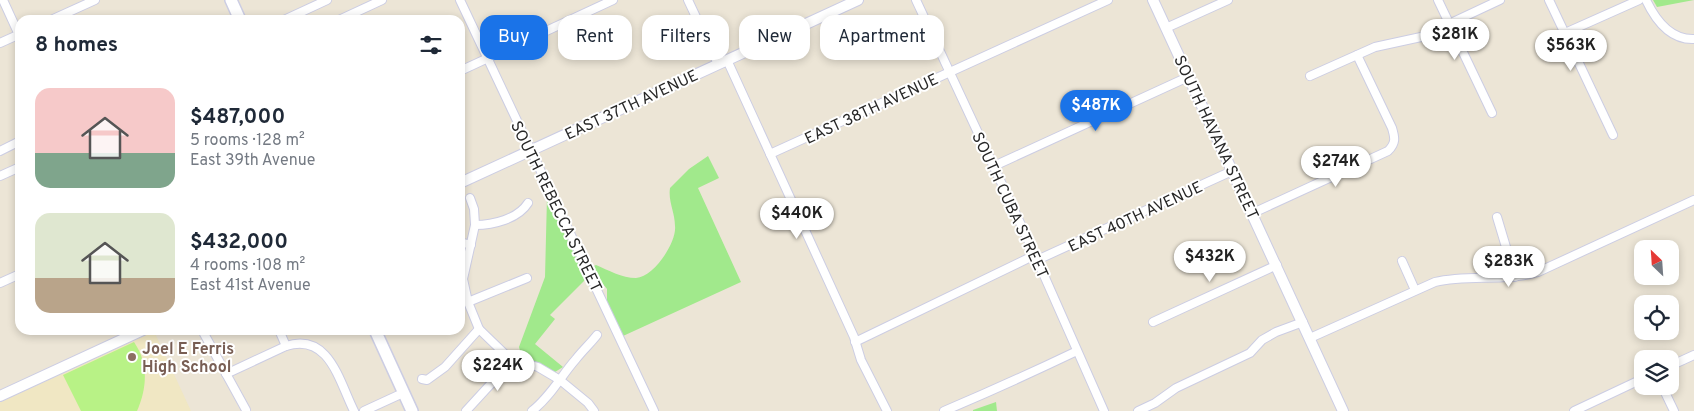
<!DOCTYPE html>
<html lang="en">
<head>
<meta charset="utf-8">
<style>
  body { margin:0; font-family:Overpass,sans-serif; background:#f2f2f3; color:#1f2937; height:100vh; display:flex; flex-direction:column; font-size:19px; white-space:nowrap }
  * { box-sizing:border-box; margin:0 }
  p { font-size:16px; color:#747a83 }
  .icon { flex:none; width:28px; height:28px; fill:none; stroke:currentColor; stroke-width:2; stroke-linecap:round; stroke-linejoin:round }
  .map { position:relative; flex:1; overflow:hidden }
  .panel { position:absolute; left:15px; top:15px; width:450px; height:320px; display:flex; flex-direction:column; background:#fff; border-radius:15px; box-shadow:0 2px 8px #0003 }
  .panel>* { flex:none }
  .banner { position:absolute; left:480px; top:15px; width:475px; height:45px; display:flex; gap:10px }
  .needle { width:32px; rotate:335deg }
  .controls { position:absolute; left:1634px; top:240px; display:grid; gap:10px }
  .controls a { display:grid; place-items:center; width:45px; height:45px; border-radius:10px; background:#fff; box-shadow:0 2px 8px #0003; font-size:25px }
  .price { position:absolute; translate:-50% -42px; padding:0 11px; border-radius:18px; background:#fff; color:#222; font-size:16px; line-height:32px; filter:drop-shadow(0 1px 2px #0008) }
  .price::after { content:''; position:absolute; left:50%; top:30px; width:15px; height:11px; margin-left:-8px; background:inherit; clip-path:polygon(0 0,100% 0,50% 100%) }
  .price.selected { background:#1a73e8; color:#fff }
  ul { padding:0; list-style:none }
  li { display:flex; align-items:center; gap:15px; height:125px; padding:0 20px }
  li span { display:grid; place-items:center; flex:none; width:140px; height:100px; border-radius:15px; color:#555 }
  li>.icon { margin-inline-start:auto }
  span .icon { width:60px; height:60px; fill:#fffc; stroke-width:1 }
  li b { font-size:21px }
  h2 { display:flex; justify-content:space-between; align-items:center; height:60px; padding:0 20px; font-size:21px }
  .chip { padding:0 18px; border-radius:15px; background:#fff; box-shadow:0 2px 8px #0003; font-size:18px; line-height:45px }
  .chip.selected { background:#1a73e8; color:#fff }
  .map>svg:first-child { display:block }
</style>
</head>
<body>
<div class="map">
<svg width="1694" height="411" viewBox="0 0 1694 411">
  <rect width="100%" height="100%" fill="#ece5d6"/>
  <polygon fill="#f0e7c3" points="154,331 191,411 0,411 0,402"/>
  <g fill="#a1e98c">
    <polygon points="1653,0 1694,0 1657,7"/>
    <path d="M708 156 719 178 698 188 741 282 623 336 607 302V289L590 268 596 265C608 270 622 278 636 278 654 277 677 242 675 226 675 212 668 202 670 188L689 169Z"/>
    <polygon points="547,197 586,279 550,315 555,319 535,344 563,367 555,372 522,358 519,347 545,277"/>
    <polygon points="996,402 997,411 973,411 973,410"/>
  </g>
  <path fill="#b8f286" d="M134 342C149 364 147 388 137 411H81L63 375Z"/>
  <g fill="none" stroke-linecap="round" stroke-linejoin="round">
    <g stroke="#cccde3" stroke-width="10">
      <g id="minor">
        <polyline points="3,0 20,37"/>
        <polyline points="460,0 654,411"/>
        <polyline points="688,0 718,64"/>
        <polyline points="916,0 1035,255 1104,411"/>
        <polyline points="1438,0 1492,113"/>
        <polyline points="1549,0 1613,135"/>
        <path d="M1646 0C1655 19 1670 40 1694 39"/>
        <polyline points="51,20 95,0"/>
        <polyline points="284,20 327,0"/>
        <polyline points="339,20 382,0"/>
        <polyline points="1166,28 1228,0"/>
        <polyline points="1565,33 1639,0"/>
        <polyline points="0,43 20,34"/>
        <polyline points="727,60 854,337 861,360 887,411"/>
        <polyline points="460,71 613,0"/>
        <polyline points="1310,76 1375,47 1421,37 1500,0"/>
        <polyline points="0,151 20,141"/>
        <polyline points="770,154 1108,0"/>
        <polyline points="994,166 1188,77"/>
        <polyline points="0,176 20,167"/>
        <polyline points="470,198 474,209 475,225 463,279 468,302 479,329 510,359 538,367 560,380 588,403 594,411"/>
        <path d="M1253 213 1388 151C1396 143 1395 138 1392 128L1357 55"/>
        <polyline points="1497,217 1515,277"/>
        <path d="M475 225C493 225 518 219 528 203"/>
        <polyline points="460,242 471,245"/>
        <polyline points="1037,260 1232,171"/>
        <polyline points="1402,261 1415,290"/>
        <polyline points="0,283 20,274"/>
        <polyline points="468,302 527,278"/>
        <polyline points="1153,322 1277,265"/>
        <polyline points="202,330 246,410"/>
        <polyline points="279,330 286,346"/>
        <path d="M1310 338 1435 282C1469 274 1504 282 1538 272L1694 200"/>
        <polyline points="855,342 1035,255"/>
        <polyline points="1670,366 1694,355"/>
        <path d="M226 374 286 346C329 332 339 381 354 411"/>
        <polyline points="422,379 427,380 445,367 479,329"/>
        <polyline points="1662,386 1674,411"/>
        <polyline points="364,411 403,393"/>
        <polyline points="466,411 499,375 510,359"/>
        <path d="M532 411C551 396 561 376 576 359 583 350 590 344 597 335"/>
        <path d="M944 411C989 392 1033 372 1077 351"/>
        <polyline points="1138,411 1155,403 1176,388 1250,353 1262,340 1276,332 1303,322"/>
        <polyline points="1574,411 1642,379"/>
      </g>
    </g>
    <g stroke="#cccde3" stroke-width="12">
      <g id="tertiary">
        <polyline points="1153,0 1343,411"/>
        <polyline points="460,183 858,0"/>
        <polyline points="0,396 143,330"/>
      </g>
    </g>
    <g stroke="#cccde3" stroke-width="14">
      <g id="secondary">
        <polyline points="231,0 240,20"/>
        <polyline points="375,330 412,411"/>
      </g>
    </g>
    <use href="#minor" stroke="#fff" stroke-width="8"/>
    <use href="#tertiary" stroke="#fff" stroke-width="10"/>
    <use href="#secondary" stroke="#fff" stroke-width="11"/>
  </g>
  <circle fill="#8d6e63" stroke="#fff" stroke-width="2" cx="132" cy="357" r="5"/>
  <g text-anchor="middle" stroke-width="4" stroke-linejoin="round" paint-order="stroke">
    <g font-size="16" fill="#272727" stroke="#fff">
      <text transform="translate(631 104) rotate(-25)" y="6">EAST 37TH AVENUE</text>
      <text transform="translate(871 108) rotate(-25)" y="6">EAST 38TH AVENUE</text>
      <text transform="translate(1217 137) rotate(65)" y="6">SOUTH HAVANA STREET</text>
      <text transform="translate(1011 205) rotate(65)" y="6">SOUTH CUBA STREET</text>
      <text transform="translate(557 206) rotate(64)" y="6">SOUTH REBECCA STREET</text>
      <text transform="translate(1135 216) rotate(-25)" y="6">EAST 40TH AVENUE</text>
    </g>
    <g font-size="16" font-weight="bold" fill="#785e54" stroke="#fff" text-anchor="start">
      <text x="142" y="354">Joel E Ferris<tspan x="142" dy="18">High School</tspan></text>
    </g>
  </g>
</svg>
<div class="controls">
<a><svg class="needle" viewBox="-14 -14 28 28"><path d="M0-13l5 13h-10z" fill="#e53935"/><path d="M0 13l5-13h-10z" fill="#747a83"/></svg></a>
<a><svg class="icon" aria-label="locate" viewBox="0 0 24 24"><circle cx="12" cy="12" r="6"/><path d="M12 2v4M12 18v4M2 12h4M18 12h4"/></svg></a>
<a><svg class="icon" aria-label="layers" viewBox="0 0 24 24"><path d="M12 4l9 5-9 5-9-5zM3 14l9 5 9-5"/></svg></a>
</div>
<b class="price" style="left:1455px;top:61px">$281K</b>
<b class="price" style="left:1571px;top:72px">$563K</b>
<b class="price selected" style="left:1096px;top:132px">$487K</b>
<b class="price" style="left:1336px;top:188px">$274K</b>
<b class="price" style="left:797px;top:240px">$440K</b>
<b class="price" style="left:1210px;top:283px">$432K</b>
<b class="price" style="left:1509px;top:288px">$283K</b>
<b class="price" style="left:498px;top:392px">$224K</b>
<div class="banner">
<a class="chip selected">Buy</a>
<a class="chip">Rent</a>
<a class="chip">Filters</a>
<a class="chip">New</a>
<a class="chip">Apartment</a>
</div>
<section class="panel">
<h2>8 homes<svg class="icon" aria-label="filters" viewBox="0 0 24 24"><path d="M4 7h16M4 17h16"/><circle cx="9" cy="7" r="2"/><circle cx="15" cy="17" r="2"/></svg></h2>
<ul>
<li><span style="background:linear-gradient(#f6c9c9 65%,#7fa58c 0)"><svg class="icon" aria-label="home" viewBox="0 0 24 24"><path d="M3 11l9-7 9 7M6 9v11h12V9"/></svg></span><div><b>$487,000</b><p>5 rooms · 128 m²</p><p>East 39th Avenue</p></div></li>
<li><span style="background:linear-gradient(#dfe7d0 65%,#b9a48a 0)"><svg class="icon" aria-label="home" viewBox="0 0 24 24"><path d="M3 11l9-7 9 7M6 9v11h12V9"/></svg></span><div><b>$432,000</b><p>4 rooms · 108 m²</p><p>East 41st Avenue</p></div></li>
</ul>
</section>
</div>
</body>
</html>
